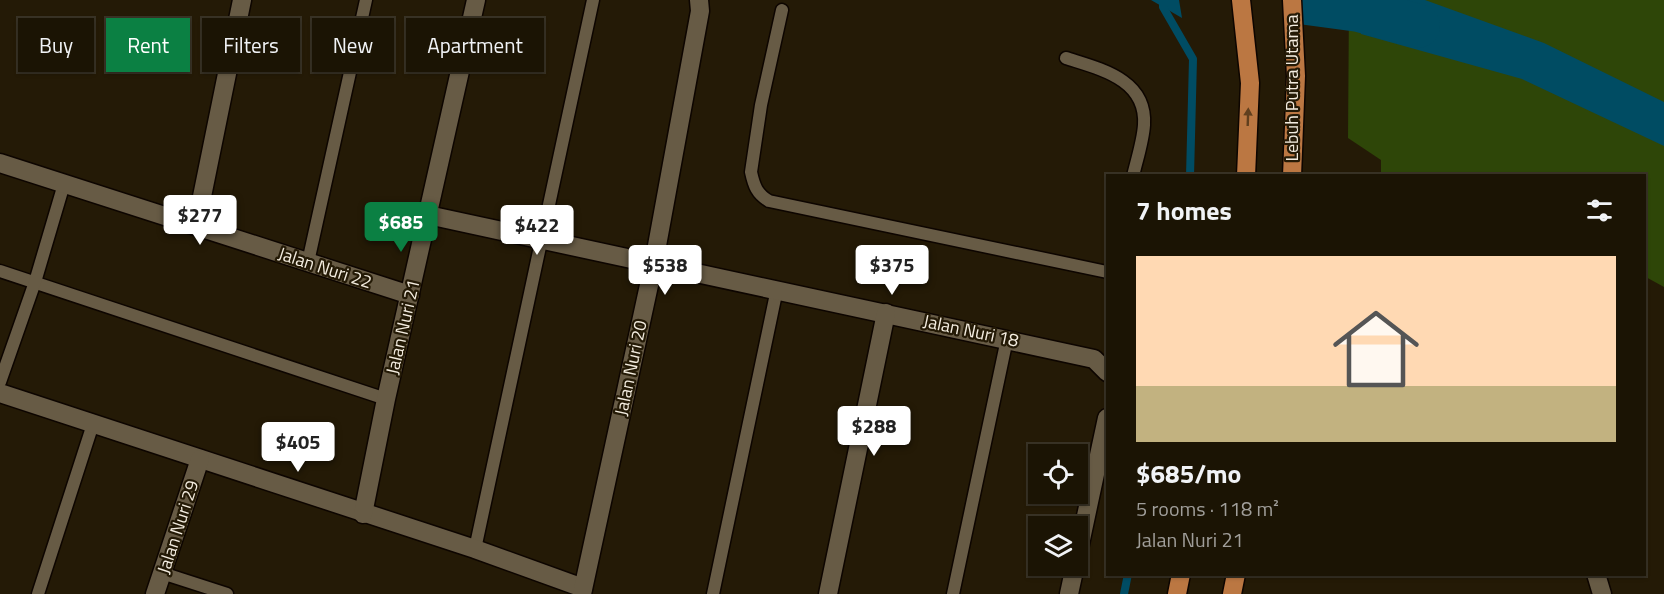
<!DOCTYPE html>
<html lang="en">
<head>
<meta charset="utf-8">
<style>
  body { margin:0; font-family:"Titillium Web",sans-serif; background:#241d0e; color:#f1f3f6; height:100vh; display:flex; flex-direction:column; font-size:22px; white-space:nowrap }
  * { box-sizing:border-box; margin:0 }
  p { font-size:20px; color:#a09e9a }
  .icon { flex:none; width:33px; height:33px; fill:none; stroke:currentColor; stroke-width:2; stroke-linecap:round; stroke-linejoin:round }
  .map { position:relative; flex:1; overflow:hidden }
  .sheet { position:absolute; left:1106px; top:174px; width:540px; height:402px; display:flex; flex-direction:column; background:#1b1404; border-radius:0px; box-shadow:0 2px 4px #0004,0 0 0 2px #393326 }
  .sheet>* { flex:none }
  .top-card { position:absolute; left:18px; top:18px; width:570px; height:54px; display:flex; gap:12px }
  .buttons { position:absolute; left:1028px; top:444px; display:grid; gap:12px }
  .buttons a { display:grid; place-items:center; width:60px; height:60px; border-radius:0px; background:#1b1404; box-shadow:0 2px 4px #0004,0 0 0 2px #393326; font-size:30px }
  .price { position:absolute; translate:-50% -51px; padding:0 14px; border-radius:6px; background:#fff; color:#222; font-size:20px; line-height:39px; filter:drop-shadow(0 2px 3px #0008) }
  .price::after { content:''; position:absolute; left:50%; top:36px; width:18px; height:14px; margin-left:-9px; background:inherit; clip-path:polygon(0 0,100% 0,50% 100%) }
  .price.on { background:#0b8043; color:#fff }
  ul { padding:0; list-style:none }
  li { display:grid; align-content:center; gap:12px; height:318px; padding:0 30px }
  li+li { border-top:2px solid #393326 }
  li span { display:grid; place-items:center; height:186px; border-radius:0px; color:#555 }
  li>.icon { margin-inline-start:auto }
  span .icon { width:108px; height:108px; fill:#fffc; stroke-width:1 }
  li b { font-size:26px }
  h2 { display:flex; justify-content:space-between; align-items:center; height:72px; padding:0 30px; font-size:26px }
  .tag { padding:0 21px; border-radius:0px; background:#1b1404; box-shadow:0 2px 4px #0004,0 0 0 2px #393326; font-size:21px; line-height:54px }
  .tag.on { background:#0b8043; color:#fff }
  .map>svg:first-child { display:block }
</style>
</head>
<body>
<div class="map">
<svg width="1664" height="594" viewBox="0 0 1664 594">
  <rect width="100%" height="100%" fill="#241a06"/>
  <polygon fill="#2e4608" points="1349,0 1664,0 1664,287 1644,276 1644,176 1381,175 1381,160 1348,138"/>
  <g fill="#004c63">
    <polygon points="1151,0 1179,0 1182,18"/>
    <polygon points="1359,0 1425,0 1544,43 1664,102 1664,146 1522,79 1361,34"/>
  </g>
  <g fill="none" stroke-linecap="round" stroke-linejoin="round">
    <g stroke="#004c63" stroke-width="8">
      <polyline points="1163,0 1163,7 1193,59 1190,176"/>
      <polyline points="1124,594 1128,574"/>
    </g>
    <polyline stroke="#004c63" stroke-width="44" points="1307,3 1359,10 1418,26"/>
    <g stroke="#0d0500" stroke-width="15">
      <g id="service">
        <path d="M782 10 761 105 751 172C754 186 757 194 769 201L1107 272"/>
        <path d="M1066 58C1100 69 1147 79 1144 125 1143 141 1137 159 1133 176"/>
        <polyline points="308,262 366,0"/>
        <polyline points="0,271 386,399"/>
        <polyline points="0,382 35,282 64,184"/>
        <polyline points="475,549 593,0"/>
        <polyline points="162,573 227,594"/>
        <polyline points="38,594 93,424"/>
        <polyline points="713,594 777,289"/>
        <polyline points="953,594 1007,339"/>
      </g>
    </g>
    <g stroke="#0d0500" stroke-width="21">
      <g id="minor">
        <polyline points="0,163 410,295"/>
        <polyline points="428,215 1094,359 1107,372"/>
        <polyline points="196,226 242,0"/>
        <polyline points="0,393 475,549 583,588"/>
        <polyline points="363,514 386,399 476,0"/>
        <polyline points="1077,558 1107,418"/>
        <polyline points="1596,574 1602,594"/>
        <polyline points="155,594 200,459"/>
        <polyline points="582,594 654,262 700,11 699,0"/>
        <polyline points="828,594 886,313"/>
        <polyline points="1069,594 1075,566"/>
      </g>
    </g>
    <g stroke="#0d0500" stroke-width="21">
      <g id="primary">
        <polyline points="1241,0 1250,83 1246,176"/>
        <polyline points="1292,176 1296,76 1292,0"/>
        <polyline points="1177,594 1181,574"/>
        <polyline points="1232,594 1236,574"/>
      </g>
    </g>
    <use href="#service" stroke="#675b45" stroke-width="12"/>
    <use href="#minor" stroke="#675b45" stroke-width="18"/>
    <use href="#primary" stroke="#bb7742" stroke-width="18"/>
  </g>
  <defs><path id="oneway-solid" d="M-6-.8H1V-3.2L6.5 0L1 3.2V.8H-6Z" transform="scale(1.5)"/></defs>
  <use fill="#603f1e" href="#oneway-solid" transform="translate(1248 117) rotate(-88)"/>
  <g text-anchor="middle" stroke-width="4.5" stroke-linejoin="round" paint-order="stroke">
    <g font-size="18" fill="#f4ede0" stroke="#241a06">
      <text transform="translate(1292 88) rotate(-90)" y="6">Lebuh Putra Utama</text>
      <text transform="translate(325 268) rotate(18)" y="6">Jalan Nuri 22</text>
      <text transform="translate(403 327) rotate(-77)" y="6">Jalan Nuri 21</text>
      <text transform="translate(971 331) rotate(12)" y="6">Jalan Nuri 18</text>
      <text transform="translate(631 368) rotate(-78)" y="6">Jalan Nuri 20</text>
      <text transform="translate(178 527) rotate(-72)" y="6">Jalan Nuri 29</text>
    </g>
  </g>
</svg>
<div class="buttons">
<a><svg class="icon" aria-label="locate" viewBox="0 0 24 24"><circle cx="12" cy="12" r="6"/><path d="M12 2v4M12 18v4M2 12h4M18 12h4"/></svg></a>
<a><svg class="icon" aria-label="layers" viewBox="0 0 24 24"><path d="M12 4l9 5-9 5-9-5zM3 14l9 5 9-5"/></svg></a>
</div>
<b class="price" style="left:200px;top:246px">$277</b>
<b class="price on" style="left:401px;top:253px">$685</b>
<b class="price" style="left:537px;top:256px">$422</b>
<b class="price" style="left:665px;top:296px">$538</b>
<b class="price" style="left:892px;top:296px">$375</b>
<b class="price" style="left:874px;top:457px">$288</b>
<b class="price" style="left:298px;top:473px">$405</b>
<div class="top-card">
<a class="tag">Buy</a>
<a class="tag on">Rent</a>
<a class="tag">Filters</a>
<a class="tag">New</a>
<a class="tag">Apartment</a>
</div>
<section class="sheet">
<h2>7 homes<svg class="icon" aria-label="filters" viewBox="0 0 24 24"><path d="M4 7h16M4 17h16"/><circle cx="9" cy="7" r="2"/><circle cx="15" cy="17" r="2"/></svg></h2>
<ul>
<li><span style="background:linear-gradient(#ffd9b3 70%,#c2b280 0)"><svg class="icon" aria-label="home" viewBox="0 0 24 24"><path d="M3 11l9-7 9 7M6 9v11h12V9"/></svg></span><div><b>$685/mo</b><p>5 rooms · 118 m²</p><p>Jalan Nuri 21</p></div></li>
</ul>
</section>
</div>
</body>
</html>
